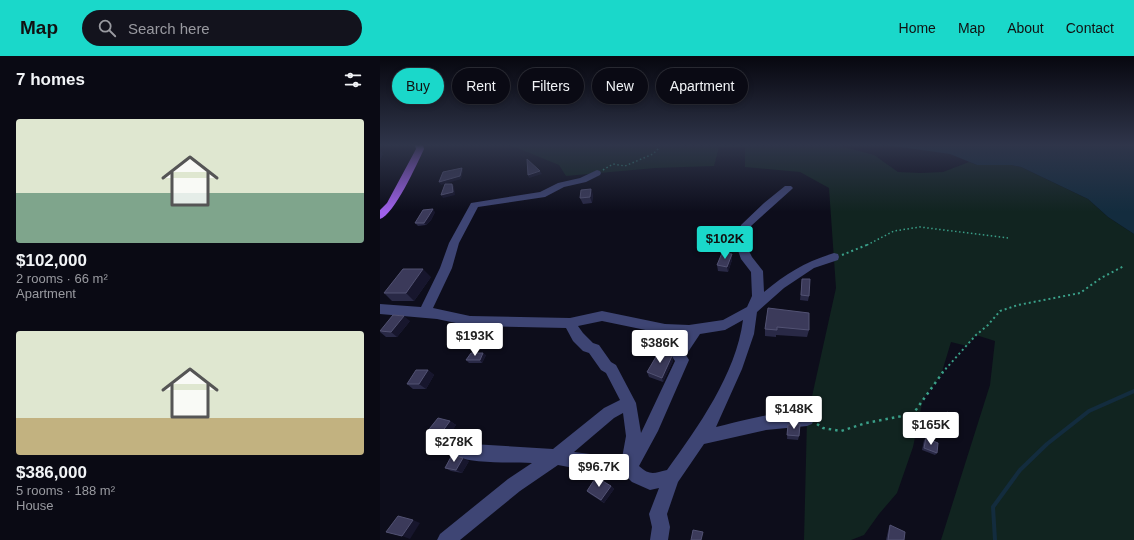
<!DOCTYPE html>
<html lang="en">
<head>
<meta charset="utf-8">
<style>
  body { margin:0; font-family:Arial,sans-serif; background:#13131d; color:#f1f3f6; height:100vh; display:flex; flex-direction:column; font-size:15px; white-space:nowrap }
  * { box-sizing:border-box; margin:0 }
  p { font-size:13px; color:#999aa0 }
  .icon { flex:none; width:22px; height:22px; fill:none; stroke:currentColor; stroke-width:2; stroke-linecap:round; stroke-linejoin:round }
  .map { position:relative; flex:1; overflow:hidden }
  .panel { display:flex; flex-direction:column; background:#0a0a14; width:380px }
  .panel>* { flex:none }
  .banner { position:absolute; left:12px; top:12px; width:380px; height:36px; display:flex; gap:8px }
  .price { position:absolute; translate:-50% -34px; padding:0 9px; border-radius:4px; background:#fff; color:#222; font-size:13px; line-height:26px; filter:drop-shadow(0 1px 2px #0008) }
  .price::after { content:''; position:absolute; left:50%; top:24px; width:12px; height:9px; margin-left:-6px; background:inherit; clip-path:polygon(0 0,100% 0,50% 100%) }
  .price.on { background:#1ad8ca; color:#111 }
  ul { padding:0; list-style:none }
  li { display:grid; align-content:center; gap:8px; height:212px; padding:0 16px }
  li span { display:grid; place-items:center; height:124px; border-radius:4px; color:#555 }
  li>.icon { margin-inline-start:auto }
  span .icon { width:72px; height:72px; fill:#fffc; stroke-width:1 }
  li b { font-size:17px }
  h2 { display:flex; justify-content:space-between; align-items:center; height:48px; padding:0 16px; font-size:17px }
  .chip { padding:0 14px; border-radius:18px; background:#0a0a14; box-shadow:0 2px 6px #0003,0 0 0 1px #2a2b34; font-size:14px; line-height:36px }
  .chip.on { background:#1ad8ca; color:#111 }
  header { display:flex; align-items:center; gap:24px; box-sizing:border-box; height:56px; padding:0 20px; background:#1ad8ca; color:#111 }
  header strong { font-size:19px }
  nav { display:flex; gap:22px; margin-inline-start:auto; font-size:14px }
  .search { width:280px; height:36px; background:#13131d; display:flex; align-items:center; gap:10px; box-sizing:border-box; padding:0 14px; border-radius:22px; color:#999aa0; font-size:15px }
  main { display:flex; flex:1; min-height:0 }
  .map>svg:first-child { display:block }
</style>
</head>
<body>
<header>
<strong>Map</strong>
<div class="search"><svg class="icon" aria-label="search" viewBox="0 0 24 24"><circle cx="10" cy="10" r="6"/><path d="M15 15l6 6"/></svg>Search here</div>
<nav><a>Home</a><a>Map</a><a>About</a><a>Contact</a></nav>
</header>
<main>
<section class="panel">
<h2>7 homes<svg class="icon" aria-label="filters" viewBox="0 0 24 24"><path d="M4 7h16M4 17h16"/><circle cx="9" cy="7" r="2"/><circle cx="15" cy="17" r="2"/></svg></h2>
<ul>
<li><span style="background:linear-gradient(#dfe7d0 60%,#7fa58c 0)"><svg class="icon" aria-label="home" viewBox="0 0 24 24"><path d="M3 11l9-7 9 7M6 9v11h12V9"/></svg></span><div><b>$102,000</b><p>2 rooms · 66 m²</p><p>Apartment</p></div></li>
<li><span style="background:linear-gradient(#dfe7d0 70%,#c2b280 0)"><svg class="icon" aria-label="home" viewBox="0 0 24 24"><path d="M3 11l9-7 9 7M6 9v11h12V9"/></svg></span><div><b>$386,000</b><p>5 rooms · 188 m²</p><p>House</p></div></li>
</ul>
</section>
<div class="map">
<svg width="754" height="484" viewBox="0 0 754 484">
  <rect width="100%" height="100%" fill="#0d0d1b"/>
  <polygon fill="#112420" points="130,89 460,90 494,99 518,116 541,117 563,116 589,106 597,109 631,109 641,111 708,143 728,161 754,178 754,484 561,484 610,329 615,285 596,279 587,290 571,286 561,319 543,343 533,391 517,437 499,458 484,479 471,484 424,484 427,363 456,232 449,132 420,116 365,111 365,91 339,91 334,110 275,112 186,120 179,109"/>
  <polygon fill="#132c3e" points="507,89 754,89 754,178 728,161 708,143 641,111 631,109 597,109 570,98"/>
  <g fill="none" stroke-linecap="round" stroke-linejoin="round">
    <polyline stroke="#132c3e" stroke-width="4" points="615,484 613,451 640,414 667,388 709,355 754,335"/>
    <g stroke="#3a9f88" stroke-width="1.5" stroke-dasharray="1.5 2.5" stroke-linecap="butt">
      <polyline points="223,114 233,108 245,110 273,98 280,91"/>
      <polyline points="487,189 514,175 540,171 628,182"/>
    </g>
    <g stroke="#3a9f88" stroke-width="2" stroke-dasharray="2 3" stroke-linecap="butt">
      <polyline points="462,199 489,188"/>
      <polyline points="562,317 596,279 608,269 620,255 638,249 700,237 721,222 744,210"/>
    </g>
    <polyline stroke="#3a9f88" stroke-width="2.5" stroke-dasharray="2.5 4" stroke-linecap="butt" points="437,368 443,372 461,375 486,367 533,358 563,316"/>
    <path fill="#3e4574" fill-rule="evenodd" d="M217 114 220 115 221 117 220 119 206 126 184 131 165 141 98 151 79 187 72 212 53 252 90 260 190 262 222 255 285 268 309 269 343 264 367 251 372 240 371 216 361 203 356 189 361 169 384 147 405 130H411L413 132 411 134 371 170 366 189 372 201 383 215 384 236C407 217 425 206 454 197L458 198 459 201 458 204 434 212 404 232 377 256 374 278 362 313 336 371C358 366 412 350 432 358L434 363 432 368 427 370 386 374 324 388 298 426 287 458 290 471 288 484H270L272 471 269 458 279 432 270 434 252 426 245 419 210 415 178 409 140 435 80 484H57L60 478 128 423 152 407C127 406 93 408 70 399L68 393 70 387 76 385 92 388 173 393 224 352 240 344 226 317 221 314 209 297 203 295 193 285 186 272 90 270 57 263 0 258V248L41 251 60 212 69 187 91 147 160 136 178 127 200 122ZM363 264C356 318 318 371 287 414 274 417 270 420 259 410L278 375 309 304 306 299 320 278 345 274ZM222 265 285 278 305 279 291 299 295 305 261 377 256 347 236 309 231 306 219 289 213 287 203 277 198 270ZM243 357 246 380 242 402 194 396 234 362Z"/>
    <path fill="#a061ec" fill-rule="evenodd" d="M35 89H43L44 93C37 108 14 159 0 163V154L7 147 36 93Z"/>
  </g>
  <g fill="#292946">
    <polygon points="213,138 212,147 203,148 200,142"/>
    <polygon points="55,156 51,164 46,169 38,170 35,167"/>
    <polygon points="352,198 352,204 348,216 338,215 337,209"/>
    <polygon points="51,221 34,245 12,245 4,237"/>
    <polygon points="422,223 429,240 428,245 420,244"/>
    <polygon points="388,252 429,274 427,281 396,279 396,281 385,280 385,273"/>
    <polygon points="30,265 17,281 6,281 0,276"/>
    <polygon points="106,299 102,307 89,307 86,304"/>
    <polygon points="292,300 293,305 283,326 269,321 267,316"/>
    <polygon points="48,314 54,319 46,333 33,333 27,328"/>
    <polygon points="567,356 575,373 573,375 562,370 565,358"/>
    <polygon points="70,365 76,369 65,384 53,381 46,377"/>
    <polygon points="408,369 419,380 418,384 407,383"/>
    <polygon points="546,382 557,397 555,399 542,394 544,384"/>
    <polygon points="89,405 82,417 71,415 65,412"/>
    <polygon points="231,430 234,433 224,447 210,438 207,435"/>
    <polygon points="510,469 524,484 506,484 509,471"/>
  </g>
  <g fill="#17162d">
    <polygon points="1,95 3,98 0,105 0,98"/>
    <polygon points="82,112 83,115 81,123 61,129 59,126"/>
    <polygon points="160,115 162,118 149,122 148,119"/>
    <polygon points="72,128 74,130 75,139 63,142 61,139"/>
    <polygon points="211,133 213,138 212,147 210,141"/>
    <polygon points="53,153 55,156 51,164 46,169 44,167"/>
    <polygon points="352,198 352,204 348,216 347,211"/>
    <polygon points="43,213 51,221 34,245 26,237"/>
    <polygon points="24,260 30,265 17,281 11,276"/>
    <polygon points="103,297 106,299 102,307 100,304"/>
    <polygon points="292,300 293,305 283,326 282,322"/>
    <polygon points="48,314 54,319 46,333 39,328"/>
    <polygon points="70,365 76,369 65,384 59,380"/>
    <polygon points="83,402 89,405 82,417 76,414"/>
    <polygon points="231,430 234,433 224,447 221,444"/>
    <polygon points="33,464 40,467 30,483 22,480"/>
  </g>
  <g fill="#3b3a5a" stroke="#525273">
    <polygon points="147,103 160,115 148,119"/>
    <polygon points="82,112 80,120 59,126 63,116"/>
    <polygon points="65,128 72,128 73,136 61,139"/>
    <polygon points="211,133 210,141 200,142 201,134"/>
    <polygon points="53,153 48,161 44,167 35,167 43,154"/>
    <polygon points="342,197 352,198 347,211 337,209"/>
    <polygon points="23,213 43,213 26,237 4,237"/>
    <polygon points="422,223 430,223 429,240 421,239"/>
    <polygon points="388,252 429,257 429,274 397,271 397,274 385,273"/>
    <polygon points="13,259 24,260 11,276 0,275"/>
    <polygon points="280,294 290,297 292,300 282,322 267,316"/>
    <polygon points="91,297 103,297 100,304 86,304"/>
    <polygon points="36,314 48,314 39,328 27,328"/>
    <polygon points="567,356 578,361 575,373 564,368"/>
    <polygon points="58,362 70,365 59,380 46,377"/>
    <polygon points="420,368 419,380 407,379 408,369"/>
    <polygon points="546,382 558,387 557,397 544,392"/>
    <polygon points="72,399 83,402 76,414 65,412"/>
    <polygon points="216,421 231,430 221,444 207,435"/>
    <polygon points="18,460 33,464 22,480 6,476"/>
    <polygon points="510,469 525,476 524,484 508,484"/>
    <polygon points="313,474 323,476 321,484 311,484"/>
  </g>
  <linearGradient id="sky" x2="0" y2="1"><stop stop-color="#07070f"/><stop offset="0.57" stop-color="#2f354a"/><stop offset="1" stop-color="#2f354a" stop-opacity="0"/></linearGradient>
  <rect width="754" height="156" fill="url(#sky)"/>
</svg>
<b class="price on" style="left:345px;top:204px">$102K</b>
<b class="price" style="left:95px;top:301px">$193K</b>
<b class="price" style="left:280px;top:308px">$386K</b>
<b class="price" style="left:414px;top:374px">$148K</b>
<b class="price" style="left:551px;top:390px">$165K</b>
<b class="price" style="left:74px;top:407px">$278K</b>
<b class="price" style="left:219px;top:432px">$96.7K</b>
<div class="banner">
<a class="chip on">Buy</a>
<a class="chip">Rent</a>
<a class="chip">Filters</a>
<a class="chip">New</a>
<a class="chip">Apartment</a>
</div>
</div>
</main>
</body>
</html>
